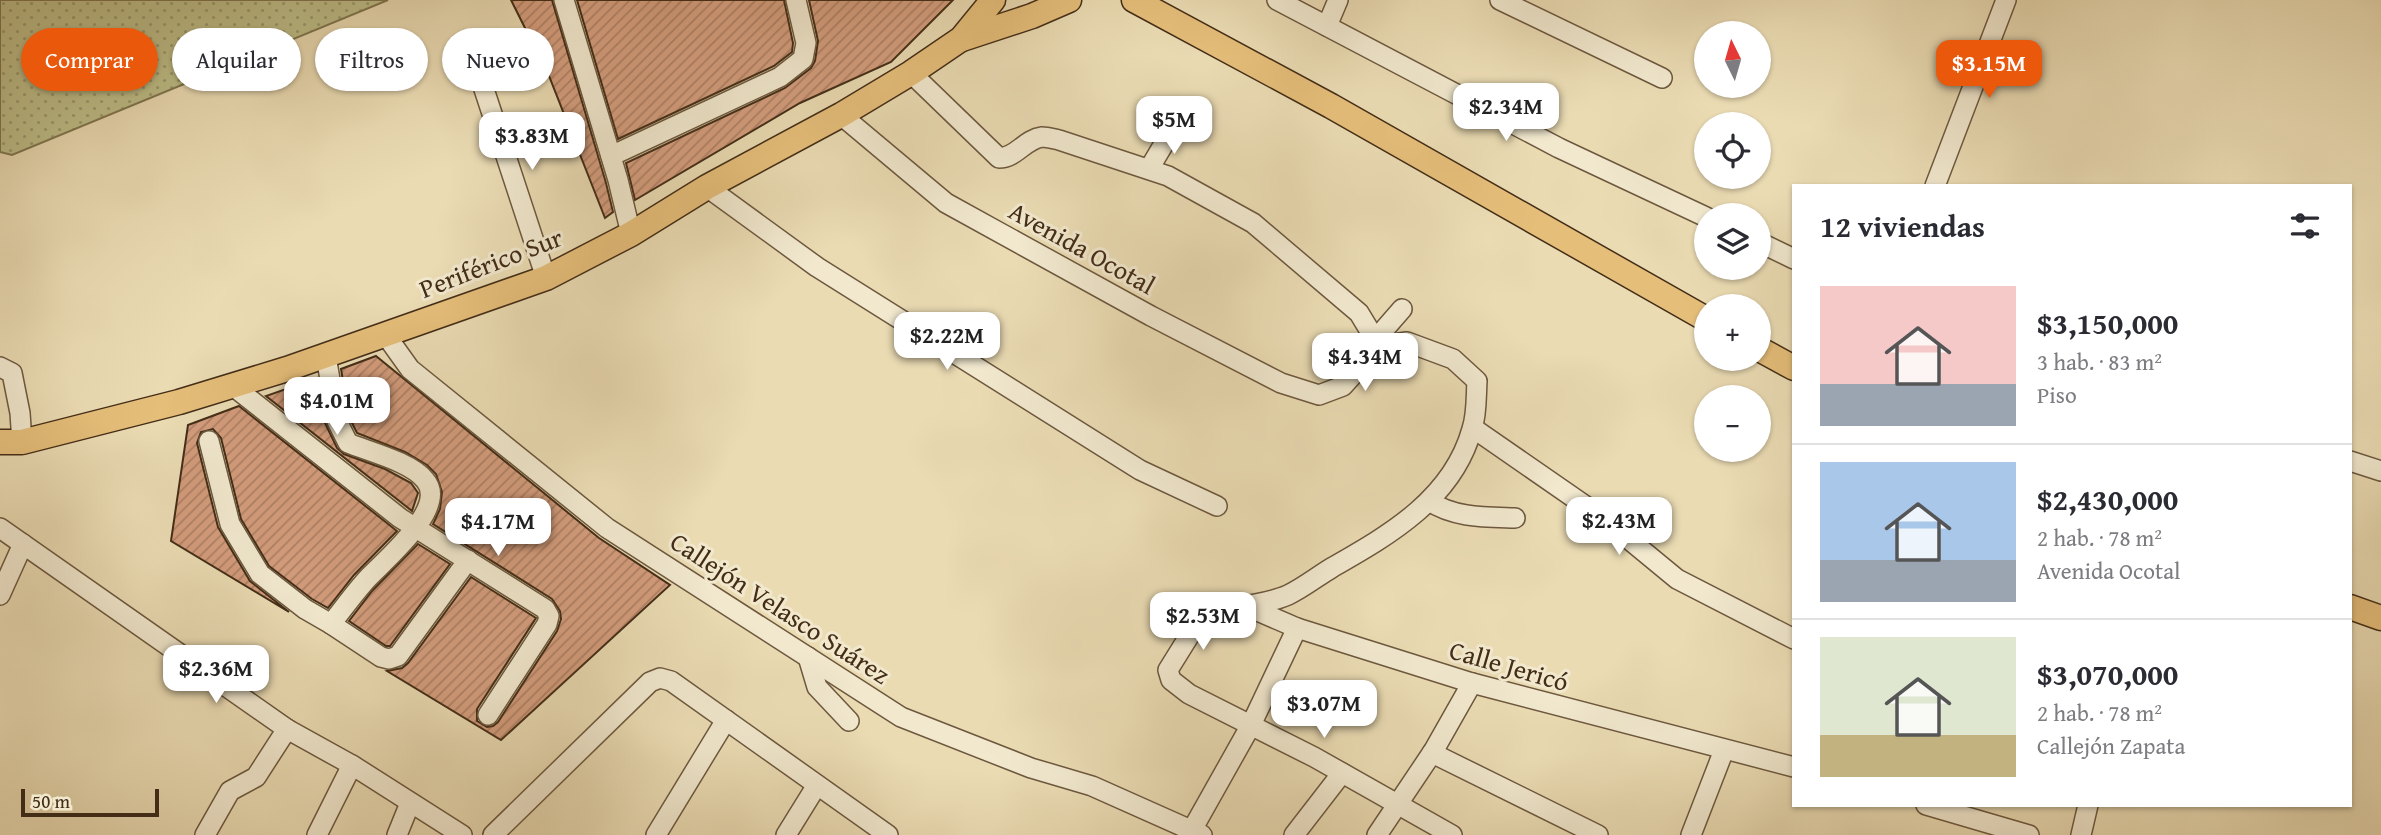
<!DOCTYPE html>
<html lang="es">
<head>
<meta charset="utf-8">
<style>
  body { margin:0; font-family:"Gentium Book Plus",serif; background:#f7f7f7; color:#2b2b33; height:100vh; display:flex; flex-direction:column; font-size:26px; white-space:nowrap }
  * { box-sizing:border-box; margin:0 }
  p { font-size:23px; color:#7c7c81 }
  .icon { flex:none; width:38px; height:38px; fill:none; stroke:currentColor; stroke-width:2; stroke-linecap:round; stroke-linejoin:round }
  .map { position:relative; flex:1; overflow:hidden }
  .sheet { position:absolute; left:1792px; top:184px; width:560px; height:623px; display:flex; flex-direction:column; background:#fff; border-radius:0px; box-shadow:0 2px 5px #0004 }
  .sheet>* { flex:none }
  .hud { position:absolute; left:21px; top:28px; width:665px; height:63px; display:flex; gap:14px }
  .needle { width:46px; rotate:355deg }
  .fabs { position:absolute; left:1694px; top:21px; display:grid; gap:14px }
  .fabs a { display:grid; place-items:center; width:77px; height:77px; border-radius:50%; background:#fff; box-shadow:0 2px 5px #0004; font-size:35px }
  .scale { position:absolute; left:21px; bottom:18px; width:138px; box-sizing:border-box; padding-left:7px; border:4px solid #432d17; border-top:0; font-size:19px; line-height:24px; white-space:nowrap; color:#432d17; -webkit-text-stroke:5px #f1e8ce; paint-order:stroke }
  .price { position:absolute; translate:-50% -60px; padding:0 16px; border-radius:14px; background:#fff; color:#222; font-size:23px; line-height:46px; filter:drop-shadow(0 2px 4px #0008) }
  .price::after { content:''; position:absolute; left:50%; top:42px; width:21px; height:16px; margin-left:-10px; background:inherit; clip-path:polygon(0 0,100% 0,50% 100%) }
  .price.on { background:#ea580c; color:#fff }
  ul { padding:0; list-style:none }
  li { display:flex; align-items:center; gap:21px; height:175px; padding:0 28px }
  li+li { border-top:2px solid #e1e1e2 }
  li span { display:grid; place-items:center; flex:none; width:196px; height:140px; border-radius:0px; color:#555 }
  li>.icon { margin-inline-start:auto }
  span .icon { width:84px; height:84px; fill:#fffc; stroke-width:1 }
  li b { font-size:30px }
  h2 { display:flex; justify-content:space-between; align-items:center; height:84px; padding:0 28px; font-size:30px }
  .pill { padding:0 24px; border-radius:32px; background:#fff; box-shadow:0 2px 5px #0004; font-size:24px; line-height:63px }
  .pill.on { background:#ea580c; color:#fff }
  .map>svg:first-child { display:block }
</style>
</head>
<body>
<div class="map">
<svg width="2381" height="835" viewBox="0 0 2381 835">
  <defs>
    <pattern id="park-dots" width="8" height="8" patternUnits="userSpaceOnUse" patternTransform="scale(1.75)"><rect width="8" height="8" fill="#bdbe89"/><path d="M2 2h.1M6 6h.1" fill="none" stroke="#9b9b6f" stroke-width="1.8" stroke-linecap="round"/></pattern>
    <pattern id="building-hatch" width="6" height="6" patternUnits="userSpaceOnUse" patternTransform="scale(1.75)"><rect width="6" height="6" fill="#d39c7c"/><path d="M-1 1l2-2M0 6l6-6M5 7l2-2" fill="none" stroke="#ad8065"/></pattern>
  </defs>
  <rect width="100%" height="100%" fill="#eadbb3"/>
  <filter id="stains"><feTurbulence type="fractalNoise" baseFrequency=".00286" numOctaves="4"/><feColorMatrix values="0 0 0 0 .2 0 0 0 0 .09 0 0 0 0 .02 0 0 0 .5 -.17"/></filter>
  <radialGradient id="worn" r=".72"><stop offset=".6" stop-color="#630" stop-opacity="0"/><stop offset="1" stop-color="#630" stop-opacity=".3"/></radialGradient>
  <polygon fill="url(#park-dots)" stroke="#807650" stroke-width="2" points="0,0 388,0 12,155 0,152"/>
  <g fill="url(#building-hatch)" stroke="#432d17" stroke-width="2">
    <polygon points="511,0 552,0 606,183 613,212 605,218 549,76"/>
    <polygon points="577,0 784,0 793,43 792,52 774,66 618,139"/>
    <polygon points="809,0 953,0 891,62 800,103 635,200 626,163 785,88 811,68 815,61 818,41"/>
    <polygon points="376,356 599,538 670,585 501,740 387,671 402,668 408,663 471,577 536,618 477,709 477,721 487,727 493,726 498,722 557,631 561,619 560,611 552,599 433,524 440,509 442,492 436,474 427,465 405,452 357,433 349,417 341,369"/>
    <polygon points="317,378 325,423 337,448 344,454 385,469 411,483 418,493 412,511 266,396"/>
    <polygon points="239,406 397,531 354,575 328,608 312,599 269,566 241,519 221,438 213,429 201,432 197,443 218,527 250,581 289,612 171,541 188,425"/>
    <polygon points="418,544 450,564 390,646 386,646 349,621 372,591"/>
  </g>
  <g fill="none" stroke-linecap="round" stroke-linejoin="round">
    <g stroke="#6d583e" stroke-width="22">
      <g id="minor">
        <polyline points="564,0 618,180 631,234"/>
        <polyline points="1277,0 1559,148 1706,217"/>
        <polyline points="1500,0 1662,78"/>
        <polyline points="1327,26 1338,0"/>
        <path d="M911 73 999 158C1016 158 1025 139 1042 137 1047 137 1054 139 1059 140L1168 176 1253 223 1359 313 1379 346"/>
        <polyline points="480,77 546,278"/>
        <polyline points="841,115 946,203 1151,316 1281,383 1319,395 1343,386 1379,346"/>
        <polyline points="611,156 780,77 803,59 806,43 796,0"/>
        <polyline points="1149,169 1165,142"/>
        <polyline points="1935,186 2006,0"/>
        <polyline points="707,187 817,267 1140,470 1217,506"/>
        <polyline points="1759,242 1794,259"/>
        <polyline points="385,334 410,369 607,528 901,717 1031,768 1092,786 1202,835"/>
        <polyline points="1375,340 1402,309"/>
        <polyline points="0,367 12,373 20,413 22,442"/>
        <polyline points="233,386 400,518 545,609 549,616 547,624 488,715"/>
        <polyline points="1473,428 1603,518 1677,579 1794,639"/>
        <path d="M209 441 230 524 260 574 305 609 331 624C343 609 355 592 368 578 386 559 449 507 425 480 411 462 370 452 348 443L337 421 326 356"/>
        <polyline points="2350,461 2381,471"/>
        <path d="M1429 501C1454 518 1486 517 1515 518"/>
        <polyline points="0,528 287,729 352,765 462,835"/>
        <polyline points="0,595 23,544"/>
        <path d="M1246 606C1260 603 1275 601 1288 595 1303 588 1318 576 1333 567 1391 534 1453 498 1472 429 1477 414 1476 396 1477 381L1453 359 1407 342 1379 346"/>
        <polyline points="331,624 381,657 389,659 398,656 468,560"/>
        <polyline points="808,657 817,687 849,721"/>
        <polyline points="1432,753 1598,835"/>
        <polyline points="1926,805 2029,835"/>
        <polyline points="1192,830 1251,725 1297,628"/>
        <polyline points="205,835 230,791 256,777 287,729"/>
        <polyline points="317,835 352,765"/>
        <polyline points="397,835 410,803"/>
        <polyline points="493,835 650,682 660,678 671,681 888,835"/>
        <polyline points="656,835 726,720"/>
        <polyline points="786,835 817,785"/>
        <polyline points="1294,835 1342,773"/>
        <polyline points="1377,835 1434,750 1472,683"/>
        <polyline points="1452,835 1314,757 1189,694 1171,680 1168,670 1196,625 1215,612 1246,606 1297,628 1472,683 1794,767"/>
        <polyline points="1691,835 1724,750"/>
        <polyline points="2081,835 2088,805"/>
      </g>
    </g>
    <g stroke="#432d17" stroke-width="27">
      <g id="major">
        <polyline points="1134,0 1331,106 1706,319"/>
        <polyline points="962,39 1032,16 1069,0"/>
        <polyline points="1759,349 1794,368"/>
        <polyline points="0,442 22,442 179,402 287,369 546,278 631,234 707,187 841,115 911,73 961,39 993,0"/>
        <polyline points="2350,607 2381,618"/>
      </g>
    </g>
    <use href="#minor" stroke="#f1e8ce" stroke-width="19"/>
    <use href="#major" stroke="#e5be7a" stroke-width="24"/>
  </g>
  <g text-anchor="middle" stroke-width="6" stroke-linejoin="round" paint-order="stroke">
    <g font-size="26" fill="#432d17" stroke="#f1e8ce">
      <text transform="translate(1082 248) rotate(29)" y="9">Avenida Ocotal</text>
      <text transform="translate(491 263) rotate(-21)" y="9">Periférico Sur</text>
      <text transform="translate(780 608) rotate(33)" y="9">Callejón Velasco Suárez</text>
      <text transform="translate(1509 666) rotate(16)" y="9">Calle Jericó</text>
    </g>
  </g>
  <rect width="100%" height="100%" filter="url(#stains)"/>
  <rect width="100%" height="100%" fill="url(#worn)"/>
</svg>
<div class="fabs">
<a><svg class="needle" viewBox="-14 -14 28 28"><path d="M0-13l5 13h-10z" fill="#e53935"/><path d="M0 13l5-13h-10z" fill="#7c7c81"/></svg></a>
<a><svg class="icon" aria-label="locate" viewBox="0 0 24 24"><circle cx="12" cy="12" r="6"/><path d="M12 2v4M12 18v4M2 12h4M18 12h4"/></svg></a>
<a><svg class="icon" aria-label="layers" viewBox="0 0 24 24"><path d="M12 4l9 5-9 5-9-5zM3 14l9 5 9-5"/></svg></a>
<a>+</a>
<a>−</a>
</div>
<div class="scale">50 m</div>
<b class="price on" style="left:1989px;top:100px">$3.15M</b>
<b class="price" style="left:1506px;top:143px">$2.34M</b>
<b class="price" style="left:1174px;top:156px">$5M</b>
<b class="price" style="left:532px;top:172px">$3.83M</b>
<b class="price" style="left:947px;top:372px">$2.22M</b>
<b class="price" style="left:1365px;top:393px">$4.34M</b>
<b class="price" style="left:337px;top:437px">$4.01M</b>
<b class="price" style="left:1619px;top:557px">$2.43M</b>
<b class="price" style="left:498px;top:558px">$4.17M</b>
<b class="price" style="left:1203px;top:652px">$2.53M</b>
<b class="price" style="left:216px;top:705px">$2.36M</b>
<b class="price" style="left:1324px;top:740px">$3.07M</b>
<div class="hud">
<a class="pill on">Comprar</a>
<a class="pill">Alquilar</a>
<a class="pill">Filtros</a>
<a class="pill">Nuevo</a>
</div>
<section class="sheet">
<h2>12 viviendas<svg class="icon" aria-label="filters" viewBox="0 0 24 24"><path d="M4 7h16M4 17h16"/><circle cx="9" cy="7" r="2"/><circle cx="15" cy="17" r="2"/></svg></h2>
<ul>
<li><span style="background:linear-gradient(#f6c9c9 70%,#9aa5b1 0)"><svg class="icon" aria-label="home" viewBox="0 0 24 24"><path d="M3 11l9-7 9 7M6 9v11h12V9"/></svg></span><div><b>$3,150,000</b><p>3 hab. · 83 m²</p><p>Piso</p></div></li>
<li><span style="background:linear-gradient(#a9c7e8 70%,#9aa5b1 0)"><svg class="icon" aria-label="home" viewBox="0 0 24 24"><path d="M3 11l9-7 9 7M6 9v11h12V9"/></svg></span><div><b>$2,430,000</b><p>2 hab. · 78 m²</p><p>Avenida Ocotal</p></div></li>
<li><span style="background:linear-gradient(#dfe7d0 70%,#c2b280 0)"><svg class="icon" aria-label="home" viewBox="0 0 24 24"><path d="M3 11l9-7 9 7M6 9v11h12V9"/></svg></span><div><b>$3,070,000</b><p>2 hab. · 78 m²</p><p>Callejón Zapata</p></div></li>
</ul>
</section>
</div>
</body>
</html>
